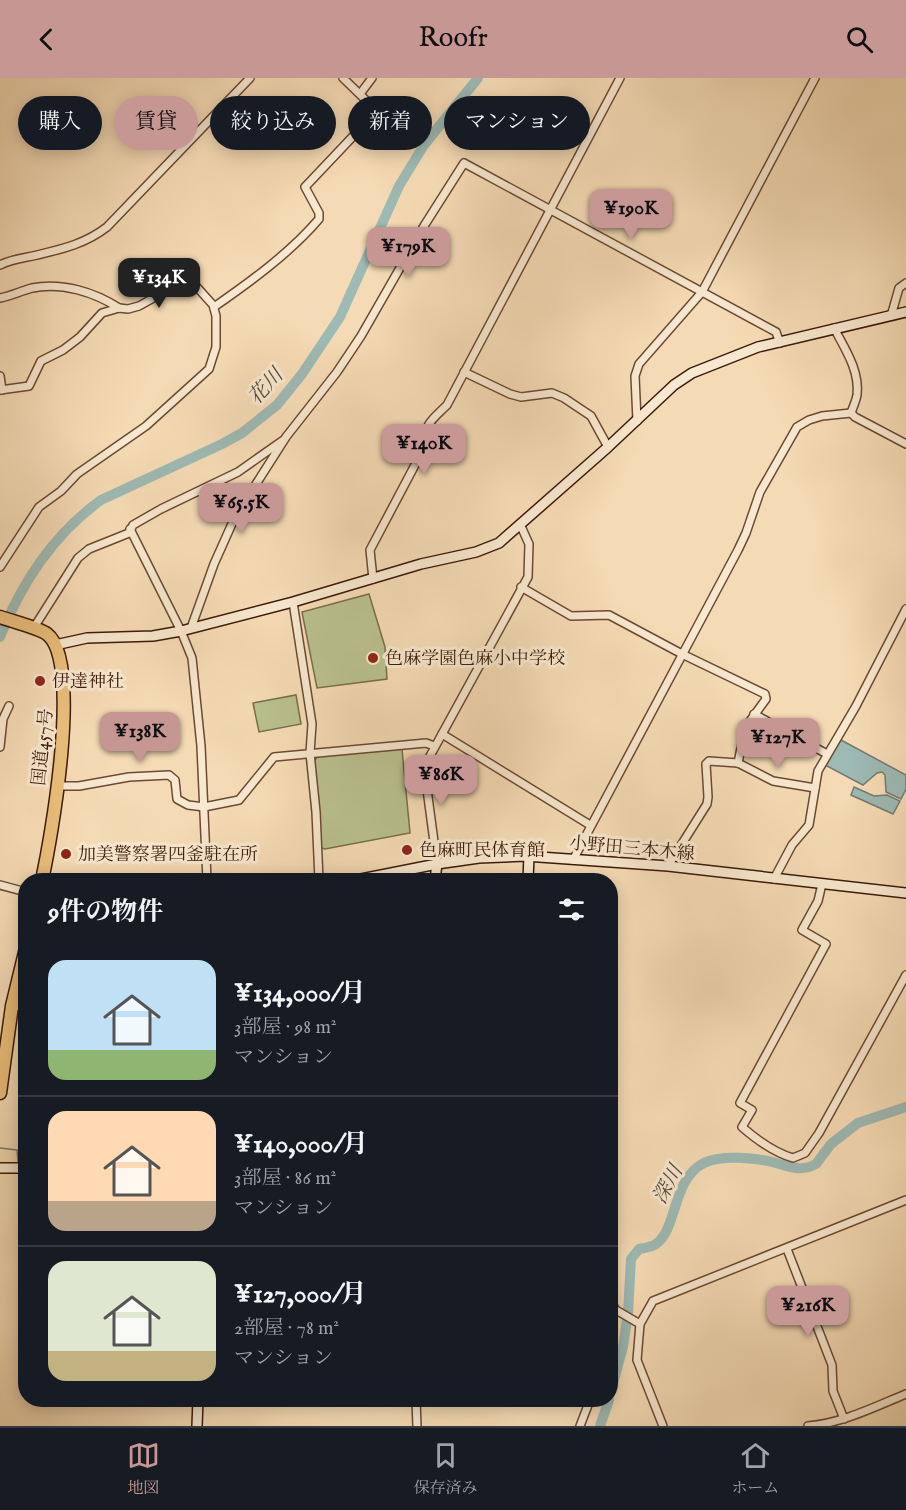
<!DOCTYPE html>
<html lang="ja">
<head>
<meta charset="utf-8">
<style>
  body { margin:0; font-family:"IM FELL English","Noto Serif JP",serif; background:#20242c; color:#f1f3f6; height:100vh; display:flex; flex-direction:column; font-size:22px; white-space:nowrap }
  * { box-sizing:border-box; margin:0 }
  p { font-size:20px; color:#9ea1a6 }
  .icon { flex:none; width:33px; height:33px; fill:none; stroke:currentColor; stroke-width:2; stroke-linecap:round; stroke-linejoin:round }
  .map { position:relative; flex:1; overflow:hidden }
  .panel { position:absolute; left:18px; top:795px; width:600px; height:534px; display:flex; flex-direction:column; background:#171b24; border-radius:24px; box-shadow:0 3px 15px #0003 }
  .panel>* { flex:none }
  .top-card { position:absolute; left:18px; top:18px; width:600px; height:54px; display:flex; gap:12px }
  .price { position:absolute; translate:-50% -51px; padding:0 14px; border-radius:12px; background:#c59692; color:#111; font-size:20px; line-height:39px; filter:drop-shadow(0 2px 3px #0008) }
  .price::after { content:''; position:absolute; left:50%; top:36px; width:18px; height:14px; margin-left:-9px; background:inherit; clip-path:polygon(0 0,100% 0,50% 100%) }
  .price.active { background:#222; color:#fff }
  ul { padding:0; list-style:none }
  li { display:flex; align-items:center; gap:18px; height:150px; padding:0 30px }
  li+li { border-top:2px solid #363941 }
  li span { display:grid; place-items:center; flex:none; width:168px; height:120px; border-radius:18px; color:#555 }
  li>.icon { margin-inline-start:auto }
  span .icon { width:72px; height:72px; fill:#fffc; stroke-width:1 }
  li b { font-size:26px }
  h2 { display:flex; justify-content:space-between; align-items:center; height:72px; padding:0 30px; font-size:26px }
  .pill { padding:0 21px; border-radius:27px; background:#171b24; box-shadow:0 3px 15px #0003; font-size:21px; line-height:54px }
  .pill.active { background:#c59692; color:#111 }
  header { display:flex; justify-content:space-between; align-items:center; height:78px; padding:0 30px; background:#c59692; color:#111; font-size:27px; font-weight:600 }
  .menu { display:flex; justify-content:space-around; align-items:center; height:84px; border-top:2px solid #363941; background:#171b24; font-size:16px; color:#9ea1a6 }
  .menu a { display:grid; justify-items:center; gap:3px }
  .menu .active { color:#c59692 }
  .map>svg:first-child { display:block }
</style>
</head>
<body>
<header><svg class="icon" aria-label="back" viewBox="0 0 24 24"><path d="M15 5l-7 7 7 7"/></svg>Roofr<svg class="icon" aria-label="search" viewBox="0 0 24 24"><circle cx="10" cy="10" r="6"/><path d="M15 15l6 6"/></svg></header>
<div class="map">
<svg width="906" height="1348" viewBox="0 0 906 1348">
  <rect width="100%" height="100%" fill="#f5dbb5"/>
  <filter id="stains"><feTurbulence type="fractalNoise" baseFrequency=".00333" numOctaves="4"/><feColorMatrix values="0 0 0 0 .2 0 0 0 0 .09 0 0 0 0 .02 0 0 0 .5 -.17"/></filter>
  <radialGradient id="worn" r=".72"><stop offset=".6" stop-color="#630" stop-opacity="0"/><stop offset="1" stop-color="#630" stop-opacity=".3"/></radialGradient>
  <g fill="#b9c18f" stroke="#7a6e4c" stroke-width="1.5">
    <polygon points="369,516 385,569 387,601 317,610 302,534"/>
    <polygon points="296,617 301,646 259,654 253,625"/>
    <polygon points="402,671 410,755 325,771 318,769 315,682 318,678"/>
  </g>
  <g fill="#9dbab4" stroke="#767a70" stroke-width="1.5">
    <polygon points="841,662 906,697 906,711 901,721 886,714 885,697 882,694 877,695 863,707 825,687"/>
    <polygon points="854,709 874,718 887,717 900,723 893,736 851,717"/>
  </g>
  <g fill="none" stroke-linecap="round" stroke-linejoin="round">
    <g stroke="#767a70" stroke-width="1.5">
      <polyline points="0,1070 17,1072 18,1083"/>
      <polyline points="20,1099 26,1099"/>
    </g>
    <g stroke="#9dbab4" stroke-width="10">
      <path d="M0 559C21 506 54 456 101 422L222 366 242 355 277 327 302 296 340 239 399 108 424 67 478 0"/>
      <path d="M610 1316 623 1269 628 1235 631 1181 639 1171C644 1170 652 1169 656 1166 678 1150 672 1101 704 1085 721 1076 758 1080 776 1085 790 1089 802 1094 816 1086L831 1066 858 1045 906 1029"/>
      <polyline points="600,1348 609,1322"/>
    </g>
    <g stroke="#6a4a34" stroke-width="10">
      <g id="street">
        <polyline points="360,16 372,0"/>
        <path d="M0 187C12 181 24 180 37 177 62 171 85 166 107 149L250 0"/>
        <path d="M0 220C11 218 21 213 32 210 62 204 94 214 119 230"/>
        <path d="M214 229C250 204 290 175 319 141V135L305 109 377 33 343 0"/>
        <polyline points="891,238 899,210 906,205"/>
        <path d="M834 250C845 271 860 293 857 317 856 323 853 329 851 335"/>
        <polyline points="464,294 510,316 521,319 552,315 564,320 591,338 608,369"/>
        <polyline points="0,298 2,312"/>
        <polyline points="0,312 29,308 41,283 63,272 80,259 102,235 119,230 128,231 139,228 166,213 186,197 213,227 216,238 216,269 209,291 146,348 77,396 61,413 39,429 0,489"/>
        <polyline points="637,343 635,298 639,286 702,214 815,0"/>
        <polyline points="130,451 181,553 192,580 201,668 207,802"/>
        <path d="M373 501 370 472 425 368C425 344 431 343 447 327L620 0"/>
        <polyline points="521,509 571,538 609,537 682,576 765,616 766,621 745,650 738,685"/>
        <polyline points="293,524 312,646 310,675 316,734 319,802"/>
        <polyline points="191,550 214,486 235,439 286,359 337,294 361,258 424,148 464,85 776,254 780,265"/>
        <polyline points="33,551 78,480 89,471 129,455 133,447 161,431 238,394 282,363"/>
        <polyline points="754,636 827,676"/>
        <polyline points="442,656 590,747"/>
        <polyline points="0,669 3,641 9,628"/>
        <polyline points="57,708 79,708 129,699 169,697 175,702 177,721 188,727 204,729 239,722 274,679 426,665 434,668"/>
        <polyline points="573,782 738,472 746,455 760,414 797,349 809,342 822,338 851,335 855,339 906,366"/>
        <polyline points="437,786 424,689 528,499 529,466 520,446"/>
        <polyline points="668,788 707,726 708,719 706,686 709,683 738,685 773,703 815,710"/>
        <polyline points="774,801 792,767 809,747 818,693 856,628 906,531"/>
        <path d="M822 806 818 823 802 852 826 866 740 1025 752 1032 742 1049C757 1062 775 1075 793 1080L805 1075 819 1055 906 897"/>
        <polyline points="0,807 26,814"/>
        <polyline points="12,928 26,929"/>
        <polyline points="787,1171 832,1287 833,1313 844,1341"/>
        <polyline points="610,1224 616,1232 640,1246"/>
        <polyline points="610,1242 614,1229"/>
        <polyline points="416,1322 417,1348"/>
        <polyline points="580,1348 590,1322"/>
        <polyline points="663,1348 637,1282 640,1246 653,1223 906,1122"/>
        <path d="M808 1348C843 1345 874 1329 906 1316"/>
      </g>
    </g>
    <g stroke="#3b1a09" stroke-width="12">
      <g id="secondary">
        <polyline points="55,567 87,560 153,558 181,553 293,524 421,486 476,474 499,465 608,369 674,307 692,295 758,269 906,234"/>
        <polyline points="356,802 437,786 479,780 525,778 668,788 906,815"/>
        <polyline points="435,802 437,786"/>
        <polyline points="528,802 529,778"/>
        <polyline points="0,1090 26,1090"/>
        <polyline points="610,1221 611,1224"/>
        <polyline points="197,1348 198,1322"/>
      </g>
    </g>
    <g stroke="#3b1a09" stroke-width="15">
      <g id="highway">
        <path d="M0 539C11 543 39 550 47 556 83 583 51 761 42 802"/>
        <polyline points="0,1015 12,928 26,870"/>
      </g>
    </g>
    <use href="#street" stroke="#f8e8cf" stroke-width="7"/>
    <use href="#secondary" stroke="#f8e8cf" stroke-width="9"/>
    <use href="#highway" stroke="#eabe7a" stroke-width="12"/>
  </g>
  <g fill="#8f2418" stroke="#f8e8cf" stroke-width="2">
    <circle cx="373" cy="580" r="6"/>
    <circle cx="40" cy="603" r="6"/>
    <circle cx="407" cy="772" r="6"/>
    <circle cx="66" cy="776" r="6"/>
  </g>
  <g text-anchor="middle" stroke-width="6" stroke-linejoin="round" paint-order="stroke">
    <g font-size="18" fill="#3b1a09" stroke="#f8e8cf" text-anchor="start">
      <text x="385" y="586">色麻学園色麻小中学校</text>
      <text x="52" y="609">伊達神社</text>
      <text x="419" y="778">色麻町民体育館</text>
      <text x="78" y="782">加美警察署四釜駐在所</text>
    </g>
    <g font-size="18" fill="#3b1a09" stroke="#f8e8cf">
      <text transform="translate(42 669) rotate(-84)" y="6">国道457号</text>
      <text transform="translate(632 770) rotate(5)" y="6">小野田三本木線</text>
    </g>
    <g font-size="20" font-style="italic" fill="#584a3c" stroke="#f8e8cf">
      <text transform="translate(265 308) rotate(-48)" y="7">花川</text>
      <text transform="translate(667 1106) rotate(-61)" y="7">深川</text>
    </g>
  </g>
  <rect width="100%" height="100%" filter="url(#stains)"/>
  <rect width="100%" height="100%" fill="url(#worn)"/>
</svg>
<b class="price" style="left:631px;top:162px">¥190K</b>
<b class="price" style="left:408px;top:200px">¥179K</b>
<b class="price active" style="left:159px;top:231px">¥134K</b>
<b class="price" style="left:424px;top:397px">¥140K</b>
<b class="price" style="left:241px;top:456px">¥65.5K</b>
<b class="price" style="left:140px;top:685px">¥138K</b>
<b class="price" style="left:778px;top:691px">¥127K</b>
<b class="price" style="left:441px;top:728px">¥86K</b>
<b class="price" style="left:808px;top:1259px">¥216K</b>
<div class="top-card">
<a class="pill">購入</a>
<a class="pill active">賃貸</a>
<a class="pill">絞り込み</a>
<a class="pill">新着</a>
<a class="pill">マンション</a>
</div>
<section class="panel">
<h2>9件の物件<svg class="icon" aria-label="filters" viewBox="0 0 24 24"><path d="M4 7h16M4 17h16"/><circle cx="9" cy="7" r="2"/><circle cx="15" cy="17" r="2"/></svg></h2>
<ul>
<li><span style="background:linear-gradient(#bfe0f5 75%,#8fb573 0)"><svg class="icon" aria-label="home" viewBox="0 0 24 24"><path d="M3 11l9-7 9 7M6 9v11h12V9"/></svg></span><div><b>¥134,000/月</b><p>3部屋 · 98 m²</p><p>マンション</p></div></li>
<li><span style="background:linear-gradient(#ffd9b3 75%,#b9a48a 0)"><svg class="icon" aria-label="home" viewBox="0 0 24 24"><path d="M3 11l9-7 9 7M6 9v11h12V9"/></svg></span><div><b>¥140,000/月</b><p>3部屋 · 86 m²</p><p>マンション</p></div></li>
<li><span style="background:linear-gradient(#dfe7d0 75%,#c2b280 0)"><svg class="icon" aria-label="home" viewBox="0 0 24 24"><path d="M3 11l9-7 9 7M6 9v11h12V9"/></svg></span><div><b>¥127,000/月</b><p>2部屋 · 78 m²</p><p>マンション</p></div></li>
</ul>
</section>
</div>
<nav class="menu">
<a class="active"><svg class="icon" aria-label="map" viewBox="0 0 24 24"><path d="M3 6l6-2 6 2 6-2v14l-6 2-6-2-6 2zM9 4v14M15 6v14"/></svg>地図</a>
<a><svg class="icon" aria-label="saved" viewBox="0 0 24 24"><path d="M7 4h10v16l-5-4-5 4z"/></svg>保存済み</a>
<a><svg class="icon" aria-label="home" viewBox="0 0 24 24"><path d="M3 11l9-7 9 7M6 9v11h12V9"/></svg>ホーム</a>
</nav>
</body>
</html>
